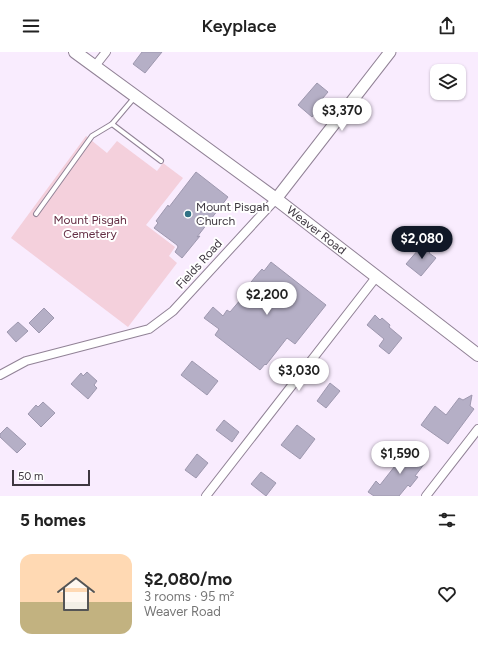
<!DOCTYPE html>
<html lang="en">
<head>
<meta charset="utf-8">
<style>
  body { margin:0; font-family:Figtree,sans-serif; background:#f2f2f2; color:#222; height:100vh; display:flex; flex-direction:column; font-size:15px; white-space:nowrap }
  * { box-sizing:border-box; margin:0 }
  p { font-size:13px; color:#767676 }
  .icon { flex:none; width:22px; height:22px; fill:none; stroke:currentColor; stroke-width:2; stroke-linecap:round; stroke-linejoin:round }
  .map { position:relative; height:444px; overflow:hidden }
  .panel { display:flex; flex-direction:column; background:#fff; flex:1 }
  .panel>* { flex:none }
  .fabs { position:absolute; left:430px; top:12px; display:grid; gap:8px }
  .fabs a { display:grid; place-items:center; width:36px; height:36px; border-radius:8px; background:#fff; box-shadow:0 1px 3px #0004; font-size:20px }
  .scale { position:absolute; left:12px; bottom:10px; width:78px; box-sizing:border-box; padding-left:4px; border:2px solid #3e3740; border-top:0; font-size:11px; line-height:14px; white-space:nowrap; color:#3e3740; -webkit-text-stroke:3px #fff; paint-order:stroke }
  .price { position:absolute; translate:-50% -34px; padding:0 9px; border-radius:14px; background:#fff; color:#222; font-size:13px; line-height:26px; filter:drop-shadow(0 1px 2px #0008) }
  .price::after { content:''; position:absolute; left:50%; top:24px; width:12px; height:9px; margin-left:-6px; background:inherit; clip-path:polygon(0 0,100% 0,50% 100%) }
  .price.active { background:#111827; color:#fff }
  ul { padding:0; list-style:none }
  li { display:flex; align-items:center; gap:12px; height:100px; padding:0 20px }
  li+li { border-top:1px solid #e0e0e0 }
  li span { display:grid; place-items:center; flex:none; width:112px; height:80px; border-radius:12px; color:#555 }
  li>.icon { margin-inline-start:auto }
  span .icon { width:48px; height:48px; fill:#fffc; stroke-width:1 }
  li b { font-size:17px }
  h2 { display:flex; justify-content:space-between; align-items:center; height:48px; padding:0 20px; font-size:17px }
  header { display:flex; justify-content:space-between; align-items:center; height:52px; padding:0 20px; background:#fff; font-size:18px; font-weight:600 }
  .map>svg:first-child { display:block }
</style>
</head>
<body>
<header><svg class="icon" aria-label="menu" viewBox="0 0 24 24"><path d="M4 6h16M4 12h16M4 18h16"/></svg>Keyplace<svg class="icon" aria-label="share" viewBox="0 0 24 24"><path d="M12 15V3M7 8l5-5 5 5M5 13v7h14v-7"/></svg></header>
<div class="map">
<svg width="478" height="444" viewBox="0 0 478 444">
  <rect width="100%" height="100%" fill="#f9ecfe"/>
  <polygon fill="#f4d0dc" points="86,84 107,101 117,89 157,119 163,111 183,126 146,173 175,195 169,204 177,211 128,275 11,186"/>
  <g fill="#b5afc6" stroke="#9e98af">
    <polygon points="142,0 162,0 145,21 133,12"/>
    <polygon points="317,31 328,40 317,53 320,56 312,65 298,53"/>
    <polygon points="196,120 228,145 197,185 200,184 182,206 175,200 178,195 177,193 154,176 158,171 156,169 168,153 169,155"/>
    <polygon points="425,190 433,197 429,201 436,206 421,224 406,212"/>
    <polygon points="271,210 326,253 295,292 287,286 266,313 265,312 260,318 215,283 219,277 204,266 213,255 223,264 227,258 230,260 247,240 245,238 255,225 262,217 264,219"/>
    <polygon points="44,256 54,266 39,281 29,271"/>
    <polygon points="375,263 380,268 382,266 390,273 389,275 402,286 389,302 379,294 384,287 367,273"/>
    <polygon points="18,270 28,279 16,290 7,280"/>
    <polygon points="192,309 218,329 207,343 181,323"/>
    <polygon points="87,320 97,329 94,333 97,336 88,347 71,332 81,321 83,324"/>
    <polygon points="330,331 340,339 326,356 317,349"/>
    <polygon points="472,343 470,354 474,357 448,392 421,373 435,354 446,363 459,346 463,348"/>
    <polygon points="43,350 55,361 41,375 28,362 36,353 38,355"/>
    <polygon points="224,368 239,380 232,390 216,378"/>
    <polygon points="297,373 315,387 300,407 281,393"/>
    <polygon points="7,375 26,392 17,401 0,385 0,382"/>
    <polygon points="406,391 416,399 414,402 425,411 415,424 418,425 410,435 408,433 399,444 374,444 368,440 376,429 380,433 402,405 397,402"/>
    <polygon points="197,402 208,411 196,426 185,418"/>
    <polygon points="261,420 276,431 266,444 251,432"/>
  </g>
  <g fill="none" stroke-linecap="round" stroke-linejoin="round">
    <g stroke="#918296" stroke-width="6">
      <g id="service">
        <polyline points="134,46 112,72 161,109"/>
        <polyline points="36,162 92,84 112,72"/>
      </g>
    </g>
    <g stroke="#918296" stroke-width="10">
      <g id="minor">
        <polyline points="95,14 106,0"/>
        <polyline points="0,323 26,309 149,277 173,259 276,147"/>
        <polyline points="206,444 377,224"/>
        <polyline points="426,444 478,377"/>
      </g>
    </g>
    <g stroke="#918296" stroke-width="13">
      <polyline id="tertiary" points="276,147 390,0"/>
    </g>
    <g stroke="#918296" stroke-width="14">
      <g id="secondary">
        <path id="s1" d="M75 0 276 147 478 303"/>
      </g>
    </g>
    <use href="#service" stroke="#fff" stroke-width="4"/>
    <use href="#minor" stroke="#fff" stroke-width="8"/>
    <use href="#tertiary" stroke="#fff" stroke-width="11"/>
    <use href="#secondary" stroke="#fff" stroke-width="12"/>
  </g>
  <circle fill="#317285" stroke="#fff" stroke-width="1.5" cx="188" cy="162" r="4"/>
  <g text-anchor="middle" stroke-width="4" stroke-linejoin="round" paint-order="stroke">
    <g font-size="12" fill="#3e3740" stroke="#fff" text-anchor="start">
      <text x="196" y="159">Mount Pisgah<tspan x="196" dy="14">Church</tspan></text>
    </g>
    <g font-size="12" fill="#642e44" stroke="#fff">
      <text x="90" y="172">Mount Pisgah<tspan x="90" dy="14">Cemetery</tspan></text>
    </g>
    <g font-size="12" fill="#3e3740" stroke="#fff">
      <text dy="4" stroke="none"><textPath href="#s1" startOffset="300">Weaver Road</textPath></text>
      <text transform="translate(199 212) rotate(-48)" y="4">Fields Road</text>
    </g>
  </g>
</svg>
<div class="fabs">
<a><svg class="icon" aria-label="layers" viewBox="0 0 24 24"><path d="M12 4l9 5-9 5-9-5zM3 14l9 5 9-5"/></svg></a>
</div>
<div class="scale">50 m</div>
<b class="price" style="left:342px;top:80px">$3,370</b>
<b class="price active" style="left:422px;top:208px">$2,080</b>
<b class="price" style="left:267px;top:264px">$2,200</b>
<b class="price" style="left:299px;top:340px">$3,030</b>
<b class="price" style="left:400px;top:423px">$1,590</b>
</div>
<section class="panel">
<h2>5 homes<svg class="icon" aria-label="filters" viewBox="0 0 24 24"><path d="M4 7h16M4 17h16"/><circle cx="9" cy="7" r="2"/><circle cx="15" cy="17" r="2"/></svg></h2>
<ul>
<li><span style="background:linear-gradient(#ffd9b3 60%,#c2b280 0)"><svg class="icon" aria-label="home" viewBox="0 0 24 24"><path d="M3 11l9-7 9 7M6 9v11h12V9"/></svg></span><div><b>$2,080/mo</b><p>3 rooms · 95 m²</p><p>Weaver Road</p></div><svg class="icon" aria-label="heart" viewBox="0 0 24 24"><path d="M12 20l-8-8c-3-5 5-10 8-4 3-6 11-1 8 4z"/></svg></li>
</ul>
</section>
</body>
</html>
